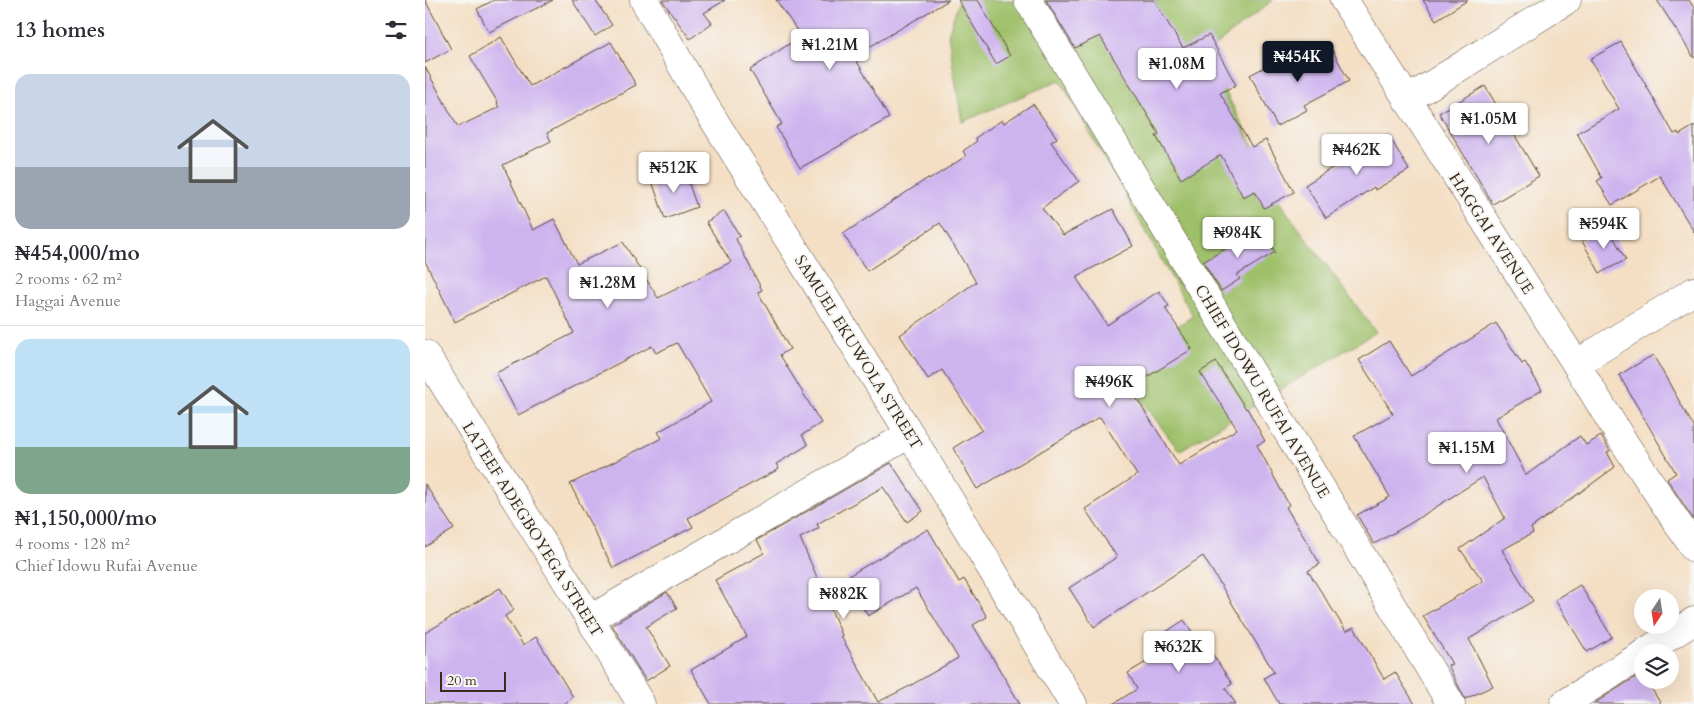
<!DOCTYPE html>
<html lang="en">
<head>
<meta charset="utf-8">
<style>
  body { margin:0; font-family:Cardo,serif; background:#f7f7f7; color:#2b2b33; height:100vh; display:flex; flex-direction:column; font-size:19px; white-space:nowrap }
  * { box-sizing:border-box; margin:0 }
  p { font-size:16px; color:#7c7c81 }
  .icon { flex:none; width:28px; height:28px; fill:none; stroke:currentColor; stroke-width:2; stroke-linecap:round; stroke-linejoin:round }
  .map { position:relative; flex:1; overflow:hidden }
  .drawer { display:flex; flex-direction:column; background:#fff; width:425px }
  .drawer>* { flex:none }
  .needle { width:32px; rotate:192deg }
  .fabs { position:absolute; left:1209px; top:589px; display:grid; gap:10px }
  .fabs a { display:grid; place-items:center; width:45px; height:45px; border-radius:50%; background:#fff; box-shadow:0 5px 20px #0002; font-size:25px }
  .scale { position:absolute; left:15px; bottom:12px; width:66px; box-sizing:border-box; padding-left:5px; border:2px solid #3b2a1e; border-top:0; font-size:14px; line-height:18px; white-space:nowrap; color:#3b2a1e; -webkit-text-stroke:4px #f6f6f2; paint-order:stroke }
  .price { position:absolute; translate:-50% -42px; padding:0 11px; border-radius:5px; background:#fff; color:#222; font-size:16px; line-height:32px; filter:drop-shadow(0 1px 2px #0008) }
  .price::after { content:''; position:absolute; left:50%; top:30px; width:15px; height:11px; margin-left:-8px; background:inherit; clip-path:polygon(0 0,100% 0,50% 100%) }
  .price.selected { background:#111827; color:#fff }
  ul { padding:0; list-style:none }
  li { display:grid; align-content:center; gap:10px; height:265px; padding:0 15px }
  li+li { border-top:1px solid #e1e1e2 }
  li span { display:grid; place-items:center; height:155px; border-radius:15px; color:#555 }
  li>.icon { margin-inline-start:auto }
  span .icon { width:90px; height:90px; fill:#fffc; stroke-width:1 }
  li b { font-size:21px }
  h2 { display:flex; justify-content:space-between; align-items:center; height:60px; padding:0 15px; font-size:21px }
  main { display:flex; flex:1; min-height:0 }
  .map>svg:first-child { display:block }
</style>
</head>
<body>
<main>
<section class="drawer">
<h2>13 homes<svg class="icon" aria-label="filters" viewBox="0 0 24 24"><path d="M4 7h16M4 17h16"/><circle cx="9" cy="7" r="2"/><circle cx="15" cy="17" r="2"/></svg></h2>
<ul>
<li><span style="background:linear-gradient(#c9d6e8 60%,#9aa5b1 0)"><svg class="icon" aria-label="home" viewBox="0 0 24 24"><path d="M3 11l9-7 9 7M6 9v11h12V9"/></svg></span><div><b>₦454,000/mo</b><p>2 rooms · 62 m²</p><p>Haggai Avenue</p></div></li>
<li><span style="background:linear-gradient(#bfe0f5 70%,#7fa58c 0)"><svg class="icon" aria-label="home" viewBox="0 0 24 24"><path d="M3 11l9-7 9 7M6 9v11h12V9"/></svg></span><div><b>₦1,150,000/mo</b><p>4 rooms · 128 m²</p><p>Chief Idowu Rufai Avenue</p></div></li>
</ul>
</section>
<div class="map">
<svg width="1269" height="704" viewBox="0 0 1269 704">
  <rect width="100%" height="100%" fill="#f6f6f2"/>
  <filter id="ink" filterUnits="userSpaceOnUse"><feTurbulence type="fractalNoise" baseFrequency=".02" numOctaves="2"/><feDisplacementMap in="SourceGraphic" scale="10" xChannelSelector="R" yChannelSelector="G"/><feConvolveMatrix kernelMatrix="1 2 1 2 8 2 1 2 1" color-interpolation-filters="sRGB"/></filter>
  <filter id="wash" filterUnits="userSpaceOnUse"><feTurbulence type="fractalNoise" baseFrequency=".0096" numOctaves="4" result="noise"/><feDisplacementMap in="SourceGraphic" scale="20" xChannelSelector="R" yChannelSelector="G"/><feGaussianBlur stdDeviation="1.12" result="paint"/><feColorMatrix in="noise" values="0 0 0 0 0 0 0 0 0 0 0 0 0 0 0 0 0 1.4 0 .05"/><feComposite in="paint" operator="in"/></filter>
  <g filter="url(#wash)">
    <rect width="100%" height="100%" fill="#f4dfc5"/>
    <polygon fill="#9ec069" stroke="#6c7544" points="534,0 848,0 781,53 861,211 951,332 754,451 690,365 768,316 635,80 537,122 523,35"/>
    <g id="blocks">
      <g fill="#ceb4ef">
        <polygon points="0,0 26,49 0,63"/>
        <polygon points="69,0 128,0 64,32 52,9"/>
        <polygon points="147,0 170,0 187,25 170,36"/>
        <polygon points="237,0 300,0 279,13 287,23 265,39"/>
        <polygon points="351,0 524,0 429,56 464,118 375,168 351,127 357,124 325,70 376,36"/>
        <polygon points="533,0 553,0 585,56 571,64"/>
        <polygon points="621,0 729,0 758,48 784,35 811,85 795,93 827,147 841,140 869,192 839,208 830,191 818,197 796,155 756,179 731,136 734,134 675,36 650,48"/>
        <polygon points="998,0 1043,0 1011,20"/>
        <polygon points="1232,0 1264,0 1269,8 1269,58"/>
        <polygon points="76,37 105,86 186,42 211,85 122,133 126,141 78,165 108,230 129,219 152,264 198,242 233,298 306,262 281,222 299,211 315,236 311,239 337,290 333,292 365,349 355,355 396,423 377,435 383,445 351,464 354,469 263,518 268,527 188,568 145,484 237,438 233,432 286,402 252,343 231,353 227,346 93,415 71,373 149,333 121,276 30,322 0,261 0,67 33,127 74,107 72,104 73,103 45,56"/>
        <polygon points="1196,42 1249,134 1253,132 1254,135 1269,126 1269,232 1235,176 1187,205 1172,181 1177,178 1152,133 1194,109 1165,59"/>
        <polygon points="904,44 924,81 879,105 882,110 852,126 825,75 855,59 859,67"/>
        <polygon points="1060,86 1114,176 1068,204 1014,113"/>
        <polygon points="608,104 632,138 626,142 654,181 617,208 638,235 688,209 708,246 651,277 682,325 734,291 744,306 740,308 767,349 711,384 714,389 708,393 754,465 812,429 775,372 791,362 821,409 822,408 840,441 832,445 864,505 861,507 895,564 883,571 921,631 929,627 959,679 970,672 990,704 854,704 839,678 849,672 778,556 669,627 644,588 692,557 660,509 712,475 675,417 552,489 528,448 557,430 517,370 503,379 475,335 551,282 515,223 442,271 418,234 503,178 504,180 541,156 538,151 552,141 550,138 577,120 579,123"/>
        <polygon points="963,134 984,170 950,190 949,187 901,218 880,185 924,157"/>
        <polygon points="259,170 272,207 240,219 227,181"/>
        <polygon points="1183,227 1201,260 1175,273 1157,241"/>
        <polygon points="835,228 850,252 812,275 815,279 796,291 778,262"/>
        <polygon points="1071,323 1097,364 1100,362 1117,390 1071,418 1101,475 1155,436 1161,445 1176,436 1185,451 1182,452 1190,467 1106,528 1108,533 1077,550 1108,601 1044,639 1068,686 1040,699 1023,665 1027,664 998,616 1058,581 1035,549 1080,518 1058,477 986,523 949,544 932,515 965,497 929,436 968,414 934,360 964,341 986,376"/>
        <polygon points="1228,355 1269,427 1269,520 1242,479 1251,473 1194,375"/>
        <polygon points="466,463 498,511 482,522 458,487 392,524 394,528 375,538 417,635 416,636 453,702 483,687 533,658 491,588 443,616 420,578 503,529 534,582 539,579 562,617 548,625 595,704 286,704 266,670 322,637 290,580 339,553 332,540"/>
        <polygon points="0,484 29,529 0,547"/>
        <polygon points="1155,585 1187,637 1162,652 1130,600"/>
        <polygon points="75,588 89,610 80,616 98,645 111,637 148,697 139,704 0,704 0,633"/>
        <polygon points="242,592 252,608 221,627 245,666 221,681 187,625"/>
        <polygon points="759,620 777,647 781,644 807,684 800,688 811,704 688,704 712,689 703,673 731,656 723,644"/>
        <polygon points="1217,673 1218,680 1221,680 1236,704 1168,704"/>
      </g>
    </g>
  </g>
  <g filter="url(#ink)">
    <use href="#blocks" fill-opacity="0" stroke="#574537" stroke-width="1"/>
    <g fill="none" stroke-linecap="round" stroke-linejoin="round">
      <g stroke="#574537" stroke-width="29">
        <g id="minor">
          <polyline points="219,0 277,101 485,434 648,704"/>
          <polyline points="603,0 1026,704"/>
          <polyline points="919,0 1151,364 1196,438 1269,548"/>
          <polyline points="982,100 1142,0"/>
          <polyline points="0,354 165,619 216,704"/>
          <polyline points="1151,364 1269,291"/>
          <polyline points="165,619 485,434"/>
          <polyline points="1220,652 1269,621"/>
          <polyline points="1139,704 1218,654"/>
        </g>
      </g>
      <use href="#minor" stroke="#fff" stroke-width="28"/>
    </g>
  </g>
  <g text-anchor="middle" stroke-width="4" stroke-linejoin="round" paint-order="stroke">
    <g font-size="16" fill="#3b2a1e" stroke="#f6f6f2">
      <text transform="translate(1067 233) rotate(57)" y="6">HAGGAI AVENUE</text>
      <text transform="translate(434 352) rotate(58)" y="6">SAMUEL EKUWOLA STREET</text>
      <text transform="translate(838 391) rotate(59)" y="6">CHIEF IDOWU RUFAI AVENUE</text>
      <text transform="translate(108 529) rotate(58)" y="6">LATEEF ADEGBOYEGA STREET</text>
    </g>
  </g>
</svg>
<div class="fabs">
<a><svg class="needle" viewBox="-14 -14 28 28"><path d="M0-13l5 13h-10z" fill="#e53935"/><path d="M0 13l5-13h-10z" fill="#7c7c81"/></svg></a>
<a><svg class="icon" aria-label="layers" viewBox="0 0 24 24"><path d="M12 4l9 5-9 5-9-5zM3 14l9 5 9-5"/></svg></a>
</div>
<div class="scale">20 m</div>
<b class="price" style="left:405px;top:71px">₦1.21M</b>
<b class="price selected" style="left:873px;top:83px">₦454K</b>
<b class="price" style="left:752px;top:90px">₦1.08M</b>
<b class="price" style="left:1064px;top:145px">₦1.05M</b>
<b class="price" style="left:932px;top:176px">₦462K</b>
<b class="price" style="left:249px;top:194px">₦512K</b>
<b class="price" style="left:1179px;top:250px">₦594K</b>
<b class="price" style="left:813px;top:259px">₦984K</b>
<b class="price" style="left:183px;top:309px">₦1.28M</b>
<b class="price" style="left:685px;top:408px">₦496K</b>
<b class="price" style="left:1042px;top:474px">₦1.15M</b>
<b class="price" style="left:419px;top:620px">₦882K</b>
<b class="price" style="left:754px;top:673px">₦632K</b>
</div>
</main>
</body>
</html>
